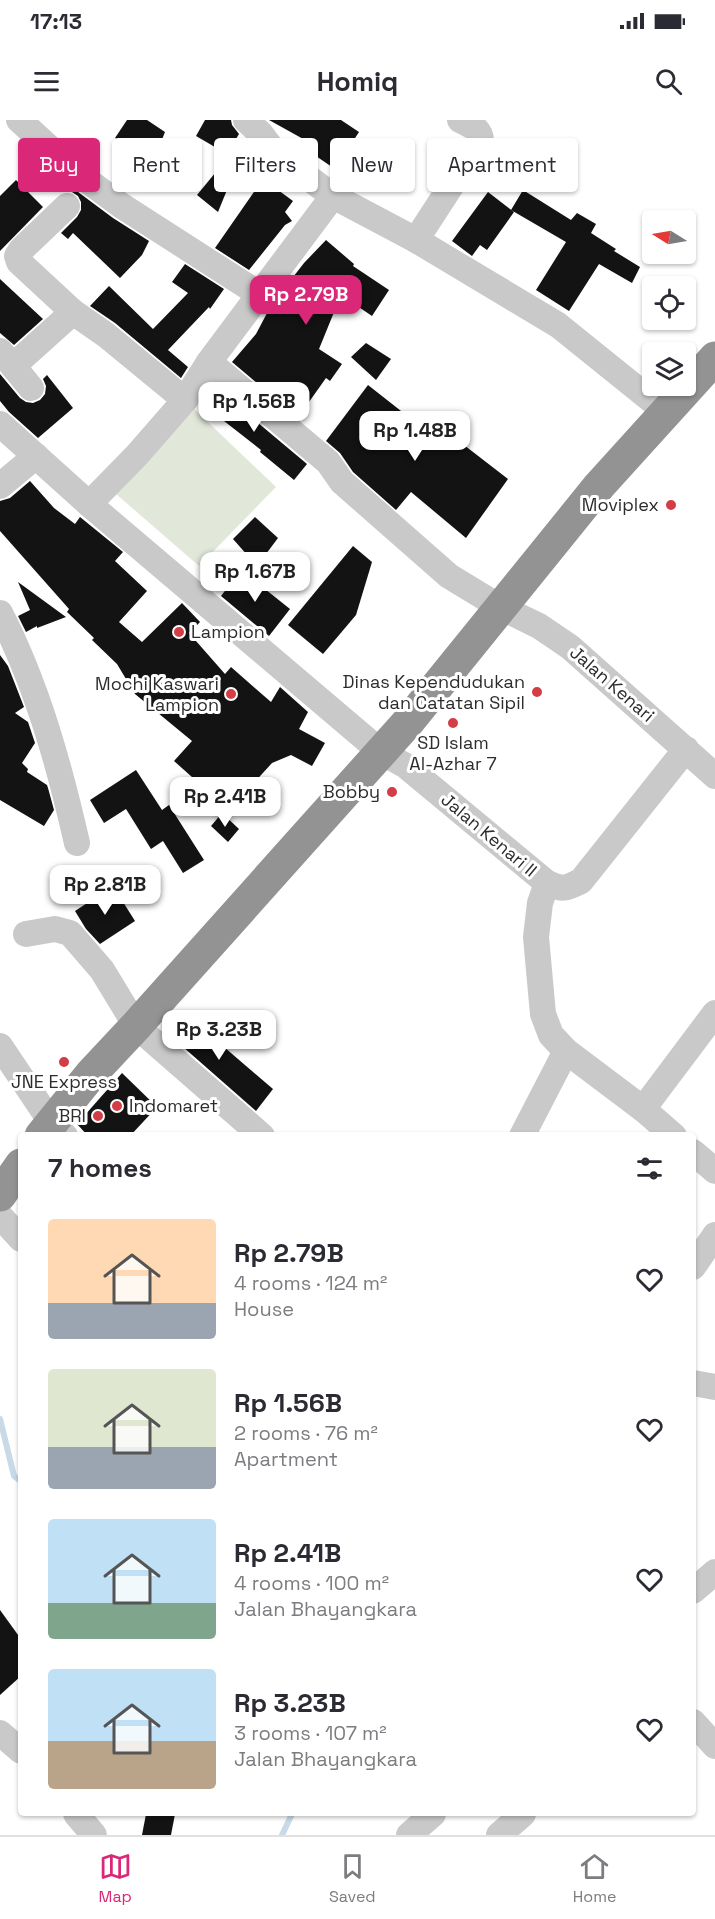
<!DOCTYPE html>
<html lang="en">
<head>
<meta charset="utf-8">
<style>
  body { margin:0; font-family:"Space Grotesk",sans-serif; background:#f7f7f7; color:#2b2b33; height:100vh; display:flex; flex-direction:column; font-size:22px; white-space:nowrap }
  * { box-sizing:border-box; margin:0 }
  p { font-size:20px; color:#7c7c81 }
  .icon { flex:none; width:33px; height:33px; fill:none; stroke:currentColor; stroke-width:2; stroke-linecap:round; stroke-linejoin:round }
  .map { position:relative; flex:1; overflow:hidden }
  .sheet { position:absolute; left:18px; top:1012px; width:678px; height:684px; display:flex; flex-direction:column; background:#fff; border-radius:6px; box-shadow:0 2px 4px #0004 }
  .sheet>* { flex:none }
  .hud { position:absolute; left:18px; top:18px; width:680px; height:54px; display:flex; gap:12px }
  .needle { width:39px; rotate:281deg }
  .fabs { position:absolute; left:642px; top:90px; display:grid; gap:12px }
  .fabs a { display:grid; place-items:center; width:54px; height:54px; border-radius:6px; background:#fff; box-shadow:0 2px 4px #0004; font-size:30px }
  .price { position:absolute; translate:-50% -51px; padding:0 14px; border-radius:12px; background:#fff; color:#222; font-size:20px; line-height:39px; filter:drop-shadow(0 2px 3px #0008) }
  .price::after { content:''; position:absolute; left:50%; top:36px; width:18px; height:14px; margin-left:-9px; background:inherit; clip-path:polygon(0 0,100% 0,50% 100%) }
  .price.selected { background:#db2777; color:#fff }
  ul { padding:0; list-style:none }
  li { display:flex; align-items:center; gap:18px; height:150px; padding:0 30px }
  li span { display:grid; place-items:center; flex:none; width:168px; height:120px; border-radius:6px; color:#555 }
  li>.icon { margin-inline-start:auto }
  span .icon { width:72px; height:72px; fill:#fffc; stroke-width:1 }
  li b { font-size:26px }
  h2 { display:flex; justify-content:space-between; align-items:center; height:72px; padding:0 30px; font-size:26px }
  .tag { padding:0 21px; border-radius:6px; background:#fff; box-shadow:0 2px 4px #0004; font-size:21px; line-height:54px }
  .tag.selected { background:#db2777; color:#fff }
  .status { display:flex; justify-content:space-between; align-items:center; height:42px; padding:0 30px; background:#fff; direction:ltr }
  .status svg { height:16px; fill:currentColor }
  header { display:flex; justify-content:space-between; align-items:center; height:78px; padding:0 30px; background:#fff; font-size:27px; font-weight:700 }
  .tab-bar { display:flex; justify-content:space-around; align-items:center; height:84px; border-top:2px solid #e1e1e2; background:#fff; font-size:16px; color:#7c7c81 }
  .tab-bar a { display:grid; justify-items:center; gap:3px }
  .tab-bar .selected { color:#db2777 }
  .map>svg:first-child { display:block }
</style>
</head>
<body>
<div class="status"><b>17:13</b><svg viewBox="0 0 49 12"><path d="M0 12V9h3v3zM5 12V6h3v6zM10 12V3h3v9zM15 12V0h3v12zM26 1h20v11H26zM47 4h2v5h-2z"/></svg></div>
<header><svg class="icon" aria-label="menu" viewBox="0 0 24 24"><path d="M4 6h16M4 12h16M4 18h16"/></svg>Homiq<svg class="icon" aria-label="search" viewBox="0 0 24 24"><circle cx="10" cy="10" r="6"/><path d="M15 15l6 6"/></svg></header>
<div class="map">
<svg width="715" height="1715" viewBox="0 0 715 1715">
  <rect width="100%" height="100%" fill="#fff"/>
  <polygon fill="#e1e8da" points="190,285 276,367 199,446 116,374"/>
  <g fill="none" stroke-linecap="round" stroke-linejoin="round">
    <g stroke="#c8dae7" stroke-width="6">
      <polyline points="0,1299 14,1356 21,1361"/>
      <polyline points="282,1715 292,1694"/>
    </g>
  </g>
  <g fill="#131313">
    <polygon points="127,0 147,0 165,12 159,27 150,42 115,18"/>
    <polygon points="205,0 231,0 232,5 239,14 227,34 196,16"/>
    <polygon points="269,0 341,0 359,12 335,49 310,32 314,25"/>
    <polygon points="243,19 247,21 218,92 197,75"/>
    <polygon points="263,59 293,81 285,92 292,101 285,105 249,150 215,128"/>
    <polygon points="16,60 43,87 0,131 0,76"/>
    <polygon points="70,66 113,98 149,121 142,135 120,158 73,113 68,119 61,113 77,97 81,90 81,82 78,76 72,72 66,71"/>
    <polygon points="523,70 571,100 577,93 596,104 591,113 616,129 614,131 640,147 632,163 599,144 569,191 536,170 566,122 511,90"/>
    <polygon points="488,72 514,92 487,130 480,125 472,136 452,121"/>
    <polygon points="326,120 354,144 353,146 389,170 372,196 341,175 319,229 342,244 330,261 326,258 304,289 287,277 282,284 232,242 256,214 275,178 276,179 304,143"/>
    <polygon points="185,144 224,169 210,189 209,187 168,230 188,247 181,258 115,203 90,186 109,166 153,209 188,173 172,162"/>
    <polygon points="0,159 43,199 14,225 0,213"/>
    <polygon points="366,223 391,239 376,260 351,237"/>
    <polygon points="0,254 20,278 26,282 33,283 40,280 45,274 46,266 43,259 47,255 73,288 38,318 9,292 0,281"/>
    <polygon points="213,265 307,344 294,360 260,332 261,330 201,283"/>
    <polygon points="368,265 429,313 442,308 508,359 466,418 411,372 396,390 353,352 340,333 326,321"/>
    <polygon points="30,361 54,388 75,404 80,397 123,432 115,441 147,471 119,502 142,522 182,483 200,502 189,513 225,554 231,547 271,582 280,567 308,592 299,609 325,623 312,646 291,635 272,643 229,690 174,641 192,621 135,574 117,544 92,520 94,518 67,492 69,489 0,411 0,381 10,378"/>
    <polygon points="255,397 278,418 257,446 233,419"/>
    <polygon points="353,426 372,442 356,495 323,534 288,505"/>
    <polygon points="241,450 290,489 269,516 221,476"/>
    <polygon points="18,462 66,497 37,508 37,506 26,512 18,496 30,490"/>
    <polygon points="0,535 8,546 24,587 15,593 28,602 35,623 22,643 28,649 27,652 47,665 48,668 54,690 44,706 0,680"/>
    <polygon points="136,650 162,690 169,685 204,740 183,753 163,721 151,729 126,689 104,703 90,680"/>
    <polygon points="222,693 239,709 228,722 211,706"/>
    <polygon points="113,766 135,801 100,824 86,809 75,791"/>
    <polygon points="181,890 273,969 256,991 166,912"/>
    <polygon points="122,953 157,987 130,1016 88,1016 77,1004"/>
    <polygon points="0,1490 21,1519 21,1556 0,1575"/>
    <polygon points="146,1694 175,1694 171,1715 142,1715"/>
  </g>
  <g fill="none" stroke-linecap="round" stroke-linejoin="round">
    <g stroke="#c9c9c9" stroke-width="26">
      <polyline points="19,0 77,53 122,86 259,174"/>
      <polyline points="246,0 261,14 276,34 333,76"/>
      <polyline points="67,86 21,130 17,136 19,142 73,192 106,215 185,280"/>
      <path d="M416 120 481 20C480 8 470 5 460 0"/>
      <polyline points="0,231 13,246 73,192"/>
      <polyline points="209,242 328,342 342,362 449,456 500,487 539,506 570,527 715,656"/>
      <polyline points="13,246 31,268"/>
      <polyline points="0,304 89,384 381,632 406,646 547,763 540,783 536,817 543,894 551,915 566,931 643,989 674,1016"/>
      <polyline points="0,366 36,336"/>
      <polyline points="89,384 137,335 185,280 209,242 333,76 416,120 558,205 666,292"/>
      <path d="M0 493C37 565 59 644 77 723"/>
      <path d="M547 763C563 770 565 769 581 761L686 629"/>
      <polyline points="26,814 55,809 70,813 102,850 136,906 262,1016"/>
      <polyline points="0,926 51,1002 65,1016"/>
      <polyline points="643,989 715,893"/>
      <polyline points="522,1016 566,931"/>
      <polyline points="693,1032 715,1051"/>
      <polyline points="0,1096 21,1119"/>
      <polyline points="693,1147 715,1115"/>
      <polyline points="693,1263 715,1267"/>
      <polyline points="693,1471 715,1452"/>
      <polyline points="693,1602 715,1626"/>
      <polyline points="0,1613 21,1631"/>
      <polyline points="76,1694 94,1715"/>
      <polyline points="409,1715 433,1694"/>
      <polyline points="499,1715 523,1694"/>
    </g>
    <g stroke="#939393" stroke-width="33">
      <polyline points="41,1016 92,953 136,906 408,602 599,366 715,238"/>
      <polyline points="0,1075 21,1045"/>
    </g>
  </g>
  <g fill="#d33d45" stroke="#fff" stroke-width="2">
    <circle cx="671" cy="385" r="6"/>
    <circle cx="179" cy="512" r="6"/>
    <circle cx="537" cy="572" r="6"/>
    <circle cx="231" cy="574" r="6"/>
    <circle cx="453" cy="603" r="6"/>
    <circle cx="392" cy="672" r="6"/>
    <circle cx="64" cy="942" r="6"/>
    <circle cx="117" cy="986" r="6"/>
    <circle cx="98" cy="996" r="6"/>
  </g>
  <g text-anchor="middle" stroke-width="6" stroke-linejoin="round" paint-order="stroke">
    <g font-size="18" fill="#2c2c2c" stroke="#fff" text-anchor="end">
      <text x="659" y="391">Moviplex</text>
      <text x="191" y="518" text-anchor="start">Lampion</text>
      <text x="525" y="568">Dinas Kependudukan<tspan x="525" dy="21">dan Catatan Sipil</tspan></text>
      <text x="219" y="570">Mochi Kaswari<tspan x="219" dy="21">Lampion</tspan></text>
      <text x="453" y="629" text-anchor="middle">SD Islam<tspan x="453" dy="21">Al-Azhar 7</tspan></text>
      <text x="380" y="678">Bobby</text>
      <text x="64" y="968" text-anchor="middle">JNE Express</text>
      <text x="129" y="992" text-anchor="start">Indomaret</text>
      <text x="86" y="1002">BRI</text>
    </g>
    <g font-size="18" fill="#2c2c2c" stroke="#fff">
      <text transform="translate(612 564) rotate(41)" y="6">Jalan Kenari</text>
      <text transform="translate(489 715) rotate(40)" y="6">Jalan Kenari II</text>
    </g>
  </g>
</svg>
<div class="fabs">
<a><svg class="needle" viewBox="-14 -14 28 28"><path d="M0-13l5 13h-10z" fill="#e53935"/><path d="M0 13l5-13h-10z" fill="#7c7c81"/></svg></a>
<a><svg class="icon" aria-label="locate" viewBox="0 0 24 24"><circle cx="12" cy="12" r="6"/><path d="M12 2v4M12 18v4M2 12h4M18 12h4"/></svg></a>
<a><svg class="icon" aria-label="layers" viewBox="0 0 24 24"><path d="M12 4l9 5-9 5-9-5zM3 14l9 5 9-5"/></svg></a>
</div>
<b class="price selected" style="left:306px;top:206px">Rp 2.79B</b>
<b class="price" style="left:254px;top:313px">Rp 1.56B</b>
<b class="price" style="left:415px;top:342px">Rp 1.48B</b>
<b class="price" style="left:255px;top:483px">Rp 1.67B</b>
<b class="price" style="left:225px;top:708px">Rp 2.41B</b>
<b class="price" style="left:105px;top:796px">Rp 2.81B</b>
<b class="price" style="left:219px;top:941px">Rp 3.23B</b>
<div class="hud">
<a class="tag selected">Buy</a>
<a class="tag">Rent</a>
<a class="tag">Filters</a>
<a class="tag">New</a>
<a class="tag">Apartment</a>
</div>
<section class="sheet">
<h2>7 homes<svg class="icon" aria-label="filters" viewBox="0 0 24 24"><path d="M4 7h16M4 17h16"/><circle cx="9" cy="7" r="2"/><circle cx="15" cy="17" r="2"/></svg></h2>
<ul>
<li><span style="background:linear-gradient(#ffd9b3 70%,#9aa5b1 0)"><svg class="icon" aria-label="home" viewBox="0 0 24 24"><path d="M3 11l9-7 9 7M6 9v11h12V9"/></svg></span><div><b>Rp 2.79B</b><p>4 rooms · 124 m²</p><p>House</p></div><svg class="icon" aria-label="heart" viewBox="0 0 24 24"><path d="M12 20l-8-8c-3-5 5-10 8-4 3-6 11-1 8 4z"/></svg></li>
<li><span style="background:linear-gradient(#dfe7d0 65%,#9aa5b1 0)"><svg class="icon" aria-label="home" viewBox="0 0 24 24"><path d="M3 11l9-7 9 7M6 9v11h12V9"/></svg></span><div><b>Rp 1.56B</b><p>2 rooms · 76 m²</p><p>Apartment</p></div><svg class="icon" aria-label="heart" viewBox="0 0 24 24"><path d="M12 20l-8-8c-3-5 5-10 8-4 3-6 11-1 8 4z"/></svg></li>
<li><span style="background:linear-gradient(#bfe0f5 70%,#7fa58c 0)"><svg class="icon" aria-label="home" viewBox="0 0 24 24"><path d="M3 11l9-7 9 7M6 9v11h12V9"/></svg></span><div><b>Rp 2.41B</b><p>4 rooms · 100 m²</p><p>Jalan Bhayangkara</p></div><svg class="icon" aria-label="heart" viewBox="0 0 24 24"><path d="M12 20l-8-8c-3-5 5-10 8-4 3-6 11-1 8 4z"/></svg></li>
<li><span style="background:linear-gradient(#bfe0f5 60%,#b9a48a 0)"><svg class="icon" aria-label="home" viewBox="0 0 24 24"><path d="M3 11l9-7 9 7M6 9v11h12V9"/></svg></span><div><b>Rp 3.23B</b><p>3 rooms · 107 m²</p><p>Jalan Bhayangkara</p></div><svg class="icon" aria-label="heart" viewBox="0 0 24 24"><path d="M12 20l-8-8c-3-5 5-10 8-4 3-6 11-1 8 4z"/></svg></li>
</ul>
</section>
</div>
<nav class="tab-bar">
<a class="selected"><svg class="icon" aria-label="map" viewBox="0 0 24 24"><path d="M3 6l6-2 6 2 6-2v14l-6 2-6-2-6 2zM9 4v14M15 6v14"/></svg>Map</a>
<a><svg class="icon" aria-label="saved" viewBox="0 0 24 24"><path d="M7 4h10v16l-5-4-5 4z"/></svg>Saved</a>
<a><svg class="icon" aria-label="home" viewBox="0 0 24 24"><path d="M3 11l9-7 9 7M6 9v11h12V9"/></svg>Home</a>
</nav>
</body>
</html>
